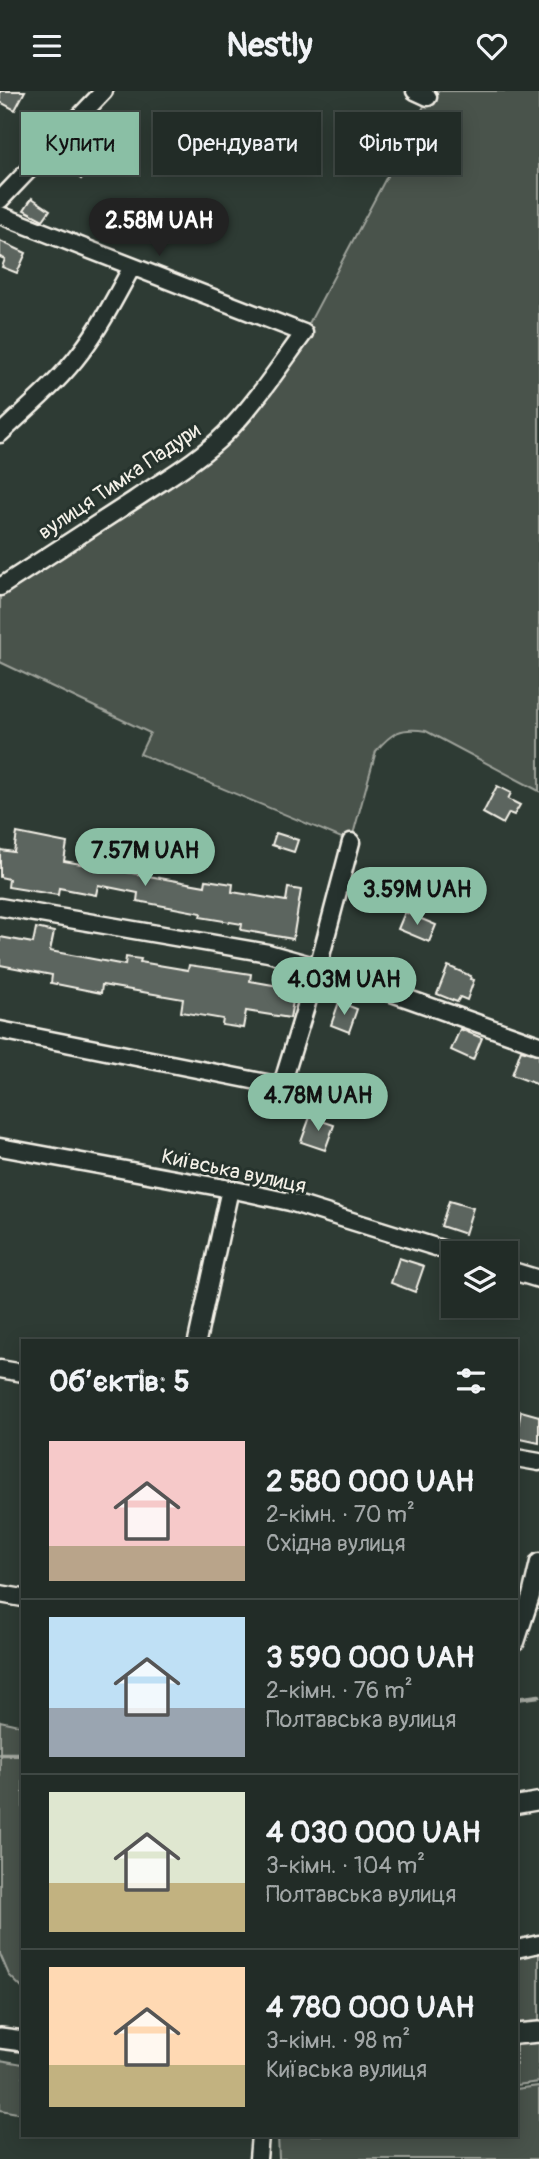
<!DOCTYPE html>
<html lang="uk">
<head>
<meta charset="utf-8">
<style>
  body { margin:0; font-family:Pangolin,sans-serif; background:#2e3833; color:#f1f3f6; height:100vh; display:flex; flex-direction:column; font-size:26px; white-space:nowrap }
  * { box-sizing:border-box; margin:0 }
  p { font-size:23px; color:#a2a7a7 }
  .icon { flex:none; width:38px; height:38px; fill:none; stroke:currentColor; stroke-width:2; stroke-linecap:round; stroke-linejoin:round }
  .map { position:relative; flex:1; overflow:hidden }
  .drawer { position:absolute; left:21px; top:1248px; width:497px; height:798px; display:flex; flex-direction:column; background:#222c27; border-radius:0px; box-shadow:0 4px 18px #0003,0 0 0 2px #3f4844 }
  .drawer>* { flex:none }
  .banner { position:absolute; left:21px; top:21px; width:497px; height:63px; display:flex; gap:14px }
  .tools { position:absolute; left:441px; top:1150px; display:grid; gap:14px }
  .tools a { display:grid; place-items:center; width:77px; height:77px; border-radius:0px; background:#222c27; box-shadow:0 4px 18px #0003,0 0 0 2px #3f4844; font-size:35px }
  .price { position:absolute; translate:-50% -60px; padding:0 16px; border-radius:24px; background:#8abfa5; color:#111; font-size:23px; line-height:46px; filter:drop-shadow(0 2px 4px #0008) }
  .price::after { content:''; position:absolute; left:50%; top:42px; width:21px; height:16px; margin-left:-10px; background:inherit; clip-path:polygon(0 0,100% 0,50% 100%) }
  .price.active { background:#222; color:#fff }
  ul { padding:0; list-style:none }
  li { display:flex; align-items:center; gap:21px; height:175px; padding:0 28px }
  li+li { border-top:2px solid #3f4844 }
  li span { display:grid; place-items:center; flex:none; width:196px; height:140px; border-radius:0px; color:#555 }
  li>.icon { margin-inline-start:auto }
  span .icon { width:84px; height:84px; fill:#fffc; stroke-width:1 }
  li b { font-size:30px }
  h2 { display:flex; justify-content:space-between; align-items:center; height:84px; padding:0 28px; font-size:30px }
  .chip { padding:0 24px; border-radius:0px; background:#222c27; box-shadow:0 4px 18px #0003,0 0 0 2px #3f4844; font-size:24px; line-height:63px }
  .chip.active { background:#8abfa5; color:#111 }
  header { display:flex; justify-content:space-between; align-items:center; height:91px; padding:0 28px; background:#222c27; font-size:32px; font-weight:700 }
  .map>svg:first-child { display:block }
</style>
</head>
<body>
<header><svg class="icon" aria-label="menu" viewBox="0 0 24 24"><path d="M4 6h16M4 12h16M4 18h16"/></svg>Nestly<svg class="icon" aria-label="heart" viewBox="0 0 24 24"><path d="M12 20l-8-8c-3-5 5-10 8-4 3-6 11-1 8 4z"/></svg></header>
<div class="map">
<svg width="539" height="2068" viewBox="0 0 539 2068">
  <rect width="100%" height="100%" fill="#2e3b34"/>
  <filter id="ink" filterUnits="userSpaceOnUse"><feTurbulence type="fractalNoise" baseFrequency=".0143" numOctaves="2"/><feDisplacementMap in="SourceGraphic" scale="14" xChannelSelector="R" yChannelSelector="G"/><feConvolveMatrix kernelMatrix="1 2 1 2 8 2 1 2 1" color-interpolation-filters="sRGB"/></filter>
  <g filter="url(#ink)">
    <g fill="#48524c" stroke="#9ea29a" stroke-width="2">
      <path d="M432 0H539V700L426 640C401 636 392 641 376 660L351 751 140 663 150 642 0 571V496L207 358 304 242Z"/>
      <polygon points="0,1630 23,1635 23,1898 9,1884 0,1863"/>
      <polygon points="539,1853 539,1991 516,1994 516,1858"/>
      <polygon points="0,1969 23,1973 23,2023 0,2019"/>
      <polygon points="539,1995 539,2068 279,2068 278,2044 516,2044 516,1998"/>
    </g>
    <g fill="none" stroke-linecap="round" stroke-linejoin="round">
      <g stroke="#a4a8a0" stroke-width="4.5">
        <polyline points="516,1608 539,1605"/>
        <polyline points="0,1663 23,1663"/>
      </g>
    </g>
    <g fill="#5c655e" stroke="#f4f1e8" stroke-width="2">
      <polygon points="0,0 25,0 15,19 0,11"/>
      <polygon points="81,60 94,71 81,88 67,76"/>
      <polygon points="32,107 50,119 43,129 24,119"/>
      <polygon points="0,150 26,162 17,182 2,176 5,168 0,166"/>
      <polygon points="497,695 511,702 508,708 520,714 514,724 509,722 503,733 483,722"/>
      <polygon points="17,742 67,752 64,770 205,795 206,789 233,793 232,801 286,810 288,797 301,799 293,848 241,839 242,833 200,826 201,822 137,810 138,802 98,794 96,804 59,797 58,804 8,796 9,788 0,786 0,759 14,761"/>
      <polygon points="276,742 298,749 294,761 272,754"/>
      <polygon points="405,821 436,834 429,851 398,838"/>
      <polygon points="36,837 54,841 50,860 125,874 126,866 141,868 140,871 188,879 189,874 231,880 251,883 250,890 279,895 280,887 302,891 296,911 293,910 290,927 246,920 243,937 222,934 223,928 181,921 183,908 102,894 101,902 51,892 52,884 0,874 0,846 33,852"/>
      <polygon points="448,875 471,885 470,888 474,889 467,909 460,906 457,911 437,903"/>
      <polygon points="325,890 347,897 341,912 320,905"/>
      <polygon points="339,911 357,918 349,941 331,934"/>
      <polygon points="460,938 482,947 473,969 451,959"/>
      <polygon points="521,959 539,964 539,994 512,984"/>
      <polygon points="310,1026 334,1034 325,1059 301,1051"/>
      <polygon points="449,1110 473,1117 465,1143 441,1135"/>
      <polygon points="399,1167 424,1175 415,1201 391,1192"/>
      <polygon points="521,1320 539,1325 539,1352 516,1347"/>
    </g>
    <g fill="none" stroke-linecap="round" stroke-linejoin="round">
      <g stroke="#f4f1e8" stroke-width="21">
        <g id="minor">
          <polyline points="415,0 428,6"/>
          <polyline points="0,109 104,0"/>
          <path d="M0 124 304 242C279 276 255 313 225 343 199 369 165 388 134 409 89 438 45 467 0 496"/>
          <path d="M0 343C28 316 58 292 81 261 101 235 116 205 132 176"/>
          <polyline points="0,816 268,862 318,876 539,954"/>
          <polyline points="0,939 277,994 284,987 318,876 351,751"/>
          <polyline points="0,1056 230,1098 290,1111 455,1162"/>
          <polyline points="506,1178 539,1188"/>
          <polyline points="197,1250 230,1098"/>
          <polyline points="0,1278 23,1282"/>
          <polyline points="516,1367 539,1371"/>
          <polyline points="0,1503 23,1507"/>
          <polyline points="516,1551 531,1505 539,1471"/>
          <polyline points="516,1714 539,1710"/>
          <polyline points="516,1858 539,1853"/>
          <polyline points="258,2068 260,2044"/>
        </g>
      </g>
      <g stroke="#f4f1e8" stroke-width="24">
        <g id="major">
          <polyline points="516,1943 539,1941"/>
          <polyline points="0,1947 23,1950"/>
        </g>
      </g>
      <use href="#minor" stroke="#26332d" stroke-width="16"/>
      <use href="#major" stroke="#26332d" stroke-width="19"/>
    </g>
  </g>
  <g text-anchor="middle" stroke-width="6" stroke-linejoin="round" paint-order="stroke">
    <g font-size="21" fill="#f4f1e8" stroke="#26332d">
      <text transform="translate(119 390) rotate(-34)" y="7">вулиця Тимка Падури</text>
      <text transform="translate(234 1080) rotate(12)" y="7">Київська вулиця</text>
    </g>
  </g>
</svg>
<div class="tools">
<a><svg class="icon" aria-label="layers" viewBox="0 0 24 24"><path d="M12 4l9 5-9 5-9-5zM3 14l9 5 9-5"/></svg></a>
</div>
<b class="price active" style="left:159px;top:167px">2.58M UAH</b>
<b class="price" style="left:145px;top:797px">7.57M UAH</b>
<b class="price" style="left:417px;top:836px">3.59M UAH</b>
<b class="price" style="left:344px;top:926px">4.03M UAH</b>
<b class="price" style="left:318px;top:1042px">4.78M UAH</b>
<div class="banner">
<a class="chip active">Купити</a>
<a class="chip">Орендувати</a>
<a class="chip">Фільтри</a>
</div>
<section class="drawer">
<h2>Об’єктів: 5<svg class="icon" aria-label="filters" viewBox="0 0 24 24"><path d="M4 7h16M4 17h16"/><circle cx="9" cy="7" r="2"/><circle cx="15" cy="17" r="2"/></svg></h2>
<ul>
<li><span style="background:linear-gradient(#f6c9c9 75%,#b9a48a 0)"><svg class="icon" aria-label="home" viewBox="0 0 24 24"><path d="M3 11l9-7 9 7M6 9v11h12V9"/></svg></span><div><b>2 580 000 UAH</b><p>2-кімн. · 70 m²</p><p>Східна вулиця</p></div></li>
<li><span style="background:linear-gradient(#bfe0f5 65%,#9aa5b1 0)"><svg class="icon" aria-label="home" viewBox="0 0 24 24"><path d="M3 11l9-7 9 7M6 9v11h12V9"/></svg></span><div><b>3 590 000 UAH</b><p>2-кімн. · 76 m²</p><p>Полтавська вулиця</p></div></li>
<li><span style="background:linear-gradient(#dfe7d0 65%,#c2b280 0)"><svg class="icon" aria-label="home" viewBox="0 0 24 24"><path d="M3 11l9-7 9 7M6 9v11h12V9"/></svg></span><div><b>4 030 000 UAH</b><p>3-кімн. · 104 m²</p><p>Полтавська вулиця</p></div></li>
<li><span style="background:linear-gradient(#ffd9b3 70%,#c2b280 0)"><svg class="icon" aria-label="home" viewBox="0 0 24 24"><path d="M3 11l9-7 9 7M6 9v11h12V9"/></svg></span><div><b>4 780 000 UAH</b><p>3-кімн. · 98 m²</p><p>Київська вулиця</p></div></li>
</ul>
</section>
</div>
</body>
</html>
